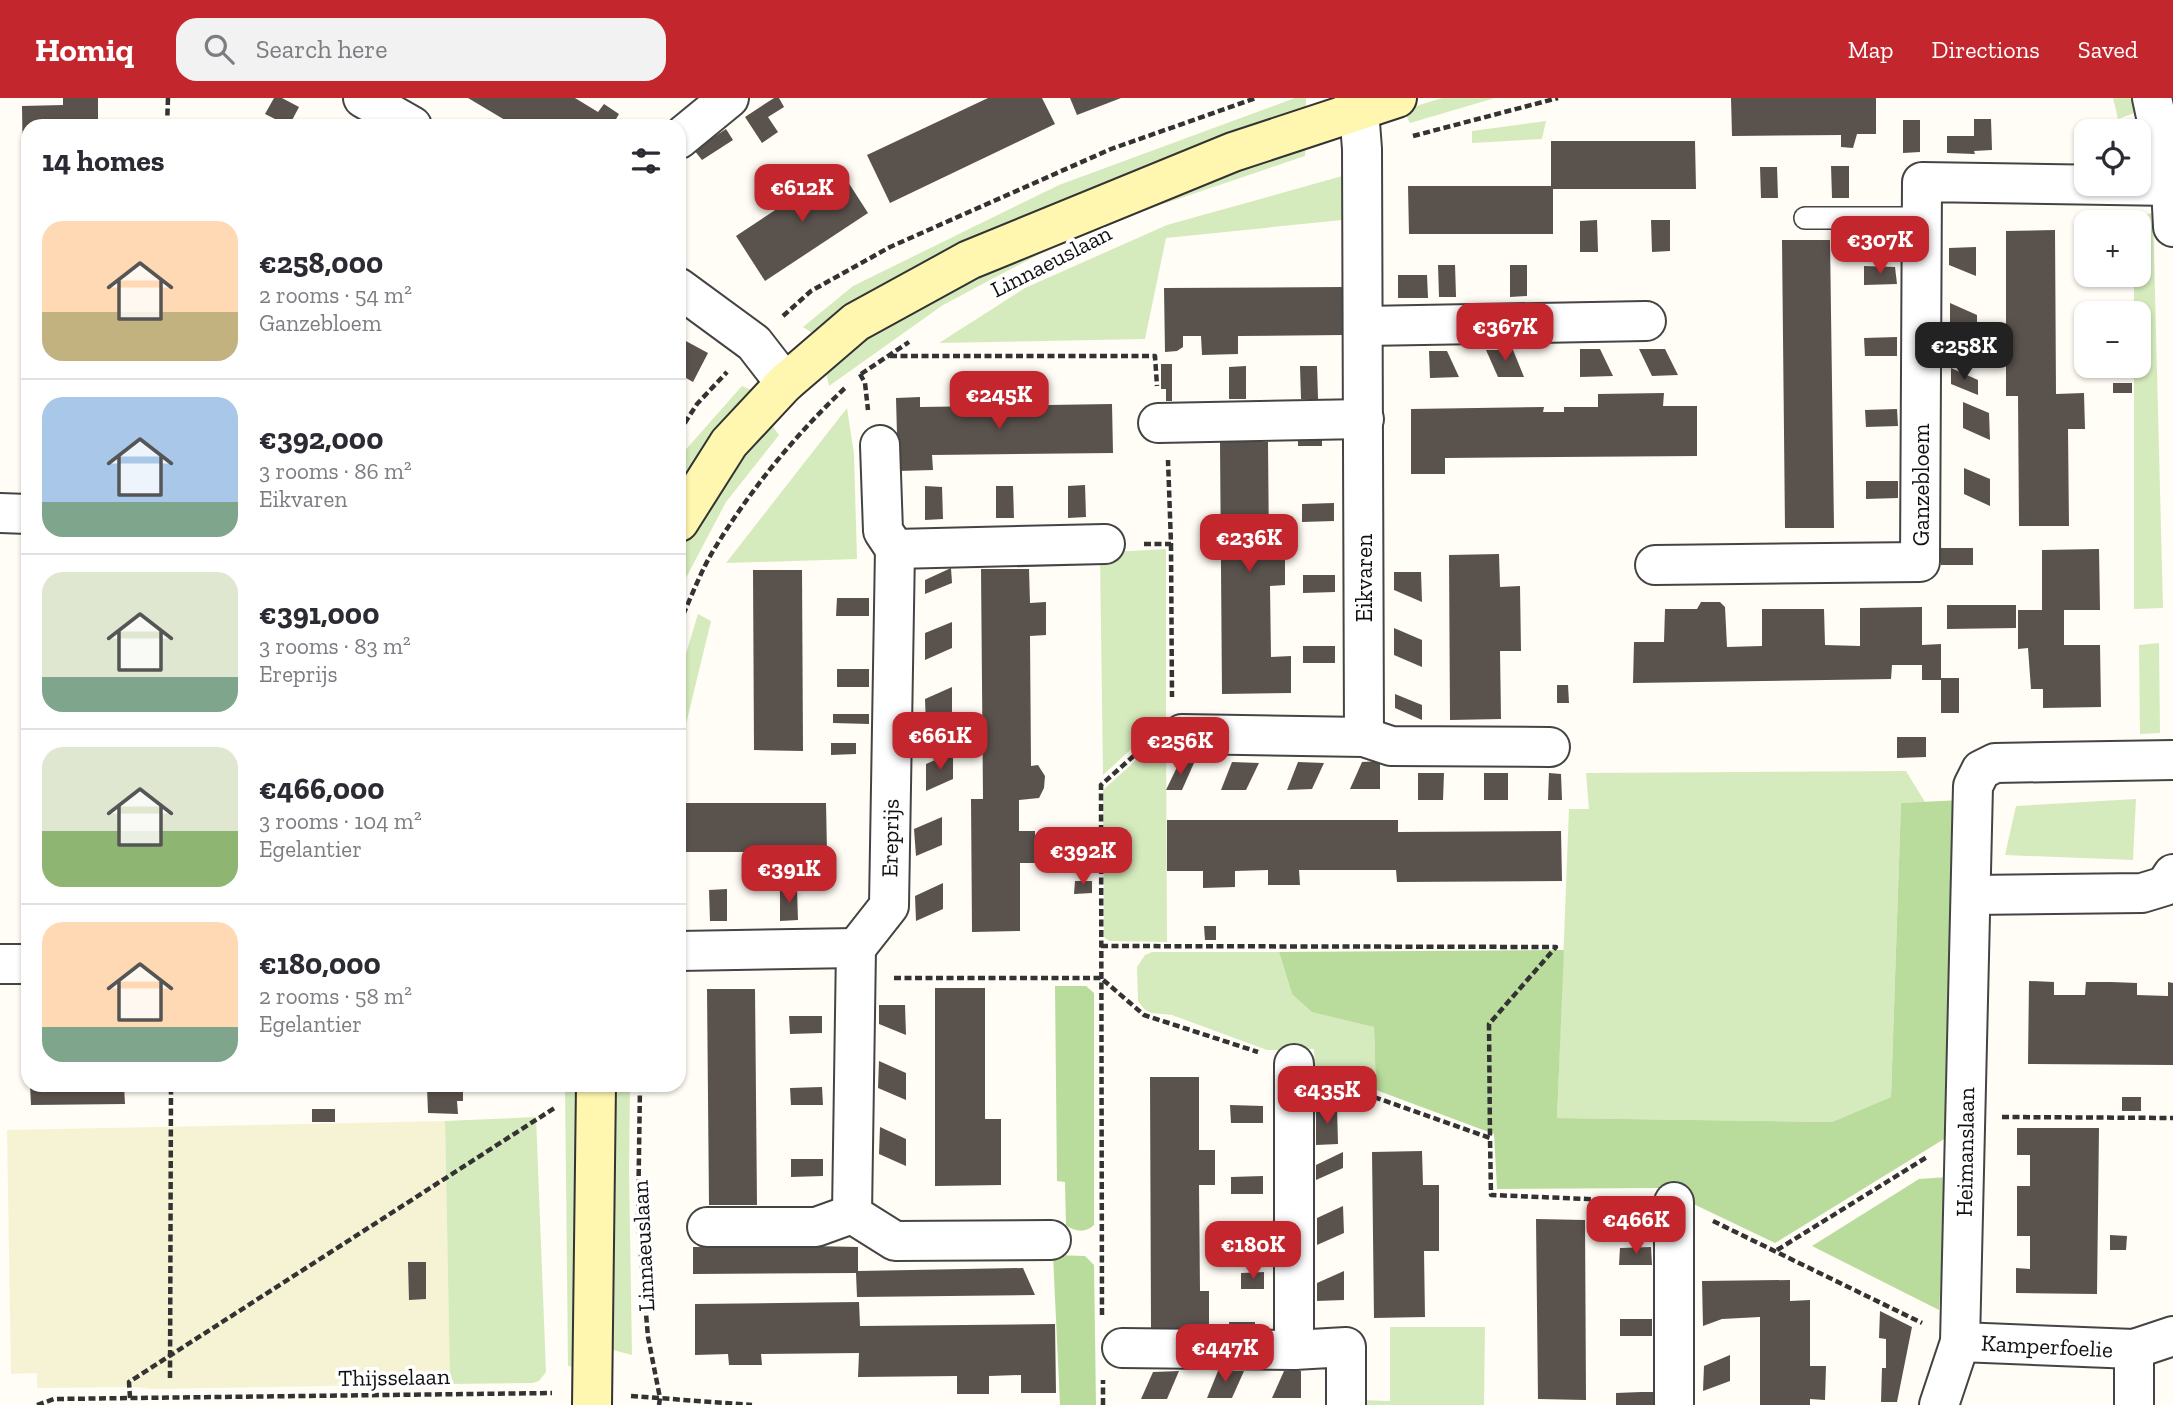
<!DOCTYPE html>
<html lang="en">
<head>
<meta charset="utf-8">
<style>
  body { margin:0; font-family:"Zilla Slab",serif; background:#f2f2f3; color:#2b2b33; height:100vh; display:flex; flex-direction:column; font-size:26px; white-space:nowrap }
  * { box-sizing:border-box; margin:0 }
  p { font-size:23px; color:#7c7c81 }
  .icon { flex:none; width:38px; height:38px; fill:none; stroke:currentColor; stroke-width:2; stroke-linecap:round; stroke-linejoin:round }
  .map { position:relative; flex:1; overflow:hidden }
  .details { position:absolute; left:21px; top:21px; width:665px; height:973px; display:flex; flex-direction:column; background:#fff; border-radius:21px; box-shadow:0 2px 5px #0004 }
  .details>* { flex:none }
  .fabs { position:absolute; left:2074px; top:21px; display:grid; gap:14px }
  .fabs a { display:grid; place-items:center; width:77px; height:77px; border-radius:14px; background:#fff; box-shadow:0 2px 5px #0004; font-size:35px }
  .price { position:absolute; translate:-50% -60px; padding:0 16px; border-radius:14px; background:#c4262e; color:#fff; font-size:23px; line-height:46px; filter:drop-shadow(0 2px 4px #0008) }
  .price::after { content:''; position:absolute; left:50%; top:42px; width:21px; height:16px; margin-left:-10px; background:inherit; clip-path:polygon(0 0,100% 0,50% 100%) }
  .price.current { background:#222; color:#fff }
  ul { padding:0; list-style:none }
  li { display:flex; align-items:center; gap:21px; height:175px; padding:0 21px }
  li+li { border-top:2px solid #e1e1e2 }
  li span { display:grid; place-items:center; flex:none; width:196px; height:140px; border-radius:21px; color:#555 }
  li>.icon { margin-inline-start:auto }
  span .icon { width:84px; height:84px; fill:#fffc; stroke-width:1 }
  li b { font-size:30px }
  h2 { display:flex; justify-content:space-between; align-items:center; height:84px; padding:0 21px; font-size:30px }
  header { display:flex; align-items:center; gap:42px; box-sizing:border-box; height:98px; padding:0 35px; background:#c4262e; color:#fff }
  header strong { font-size:33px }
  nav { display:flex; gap:38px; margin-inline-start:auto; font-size:24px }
  .search { width:490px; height:63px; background:#f2f2f3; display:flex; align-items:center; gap:18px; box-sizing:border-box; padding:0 24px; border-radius:21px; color:#7c7c81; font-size:26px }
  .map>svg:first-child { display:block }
</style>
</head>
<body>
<header>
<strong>Homiq</strong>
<div class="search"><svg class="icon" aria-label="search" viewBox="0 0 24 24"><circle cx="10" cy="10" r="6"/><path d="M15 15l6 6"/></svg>Search here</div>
<nav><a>Map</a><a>Directions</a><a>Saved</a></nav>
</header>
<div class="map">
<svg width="2173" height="1307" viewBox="0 0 2173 1307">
  <rect width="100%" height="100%" fill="#fffdf5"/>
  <polygon fill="#f6f3d4" points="445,1023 450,1286 151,1291 135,1289 37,1290 37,1275 11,1276 7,1032"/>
  <g fill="#d5ebbd">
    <polygon points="1295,0 1306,0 1306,10 815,237 803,229 853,188 1059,87"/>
    <polygon points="1442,0 1495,0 1410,25 1403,12"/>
    <polygon points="2113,0 2135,0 2137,14 2118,21"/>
    <polygon points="1546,23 1542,41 1472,45 1472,33"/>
    <polygon points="1306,40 1305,58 1083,133 943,207 829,288 825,270 861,235 999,162"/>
    <polygon points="1346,77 1342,122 1166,140 1145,241 939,245 1025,190 1167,127"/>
    <polygon points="2153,115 2163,510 2134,511 2134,268 2138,268 2138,215 2134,215 2134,177 2138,177 2138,124 2134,124 2134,118"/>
    <polygon points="742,288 756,294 679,392 679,361 681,357"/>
    <polygon points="847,310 854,356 857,461 726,465"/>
    <polygon points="769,323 779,337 726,404 679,493 679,458 699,417"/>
    <polygon points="1166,451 1166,619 1103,677 1100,458 1113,454"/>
    <polygon points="698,516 711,523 679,655 679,579"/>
    <polygon points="2159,545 2160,635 2140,636 2139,547"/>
    <polygon points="1166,635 1167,844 1109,843 1104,839 1103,692"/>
    <polygon points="1906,673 1925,704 1901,705 1891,999 1832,1024 1557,1020 1569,711 1589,711 1586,675"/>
    <polygon points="2136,701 2133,762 2005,757 2016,708"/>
    <polygon points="1152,854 1279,854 1292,896 1345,921 1374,929 1376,992 1316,995 1314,951 1267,952 1172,917 1152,915 1144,911 1138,903 1137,869 1145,857"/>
    <polygon points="565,987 585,987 583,1269 568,1268"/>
    <polygon points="615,987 630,987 629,1071 632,1257 613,1252"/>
    <polygon points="536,1019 546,1274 539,1283 533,1285 450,1286 445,1023"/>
    <polygon points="1390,1229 1485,1229 1484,1307 1362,1307 1361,1302 1390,1303"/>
  </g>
  <g fill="#b9dc9c">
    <polygon points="1961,702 1947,992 1949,1038 1775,1145 1660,1090 1497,1091 1494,1036 1376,992 1374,929 1312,914 1292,896 1279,854 1564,852 1557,1020 1832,1024 1891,999 1901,705"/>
    <path d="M1055 888H1086L1094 895V1127C1086 1135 1075 1134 1066 1127L1065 1084 1057 1083Z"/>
    <polygon points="1948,1079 1939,1212 1812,1148 1919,1081"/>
    <polygon points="1053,1157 1085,1158 1094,1167 1096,1307 1060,1307"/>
  </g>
  <g fill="#5a524d">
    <polygon points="63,0 98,0 98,22 84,22 84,28 28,28 28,77 23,77 22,8 63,7"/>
    <polygon points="274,0 282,0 299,9 289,28 265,16"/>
    <polygon points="468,0 575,0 598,14 604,6 619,16 612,28 515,28"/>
    <polygon points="774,0 779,0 784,9 768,19 778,34 762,45 745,19"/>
    <polygon points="988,0 1042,0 1055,26 890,105 867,57"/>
    <polygon points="1070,0 1121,0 1077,17"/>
    <polygon points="1731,0 1876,0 1876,36 1857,36 1853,50 1841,49 1841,37 1732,38"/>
    <polygon points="1974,21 1991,21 1992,52 1974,53 1975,56 1947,55 1947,38 1974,38"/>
    <polygon points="1903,22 1920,22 1920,54 1903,55"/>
    <polygon points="726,31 733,42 702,62 694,52"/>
    <polygon points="1551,43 1695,43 1696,91 1553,91 1553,136 1409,136 1408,88 1551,88"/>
    <polygon points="1831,68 1849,68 1849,100 1832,100"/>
    <polygon points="1760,69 1777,69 1778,100 1761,100"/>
    <polygon points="839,70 868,115 765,183 736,138"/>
    <polygon points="23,112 28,112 28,181 24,181"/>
    <polygon points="1597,122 1598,154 1580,154 1580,123"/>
    <polygon points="1651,122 1670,122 1670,153 1652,154"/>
    <polygon points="2055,132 2056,296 2084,295 2085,331 2068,331 2069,428 2019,428 2018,298 2006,298 2006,133"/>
    <polygon points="1782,142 1830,142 1834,430 1785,430"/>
    <polygon points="1976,149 1976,178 1949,167 1949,150"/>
    <polygon points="1438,167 1455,167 1456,199 1439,199"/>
    <polygon points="1510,167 1527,167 1527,198 1510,199"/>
    <polygon points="1864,168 1895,169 1897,186 1864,187"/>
    <polygon points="1398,177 1427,177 1428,200 1398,200"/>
    <polygon points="1343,189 1343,237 1238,238 1238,256 1202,257 1201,238 1183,238 1183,249 1177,253 1165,254 1164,190"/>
    <polygon points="1950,205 1977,217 1977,244 1950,232"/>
    <polygon points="24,215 28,215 28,282 25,282"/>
    <polygon points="1897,239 1897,258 1865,258 1864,240"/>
    <polygon points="684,242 708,255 693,284 679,276 679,252"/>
    <polygon points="1580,251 1600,251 1613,278 1580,279"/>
    <polygon points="1639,251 1665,251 1678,277 1652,278"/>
    <polygon points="1486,252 1513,252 1524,279 1498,279"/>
    <polygon points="1429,253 1447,253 1459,279 1430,280"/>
    <polygon points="1161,266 1172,266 1172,303 1166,303 1166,291 1161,291"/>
    <polygon points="1246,268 1246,301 1229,301 1229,269"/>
    <polygon points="1300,268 1317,268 1318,301 1301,301"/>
    <polygon points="1951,270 1978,282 1978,297 1951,286"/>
    <rect x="2113" y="285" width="19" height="10"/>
    <polygon points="1664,295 1663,308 1697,308 1697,358 1445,360 1445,376 1411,376 1411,311 1544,309 1543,314 1564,314 1564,309 1598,309 1598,296"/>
    <polygon points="920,299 920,309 1112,306 1113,355 932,357 933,372 898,373 896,300"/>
    <polygon points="1963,304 1989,315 1990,342 1963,330"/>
    <polygon points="1897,311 1898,328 1866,329 1865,312"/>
    <rect x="24" y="317" width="4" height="68"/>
    <rect x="1298" y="337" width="24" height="11"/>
    <polygon points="1220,344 1268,344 1269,452 1285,452 1285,487 1270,488 1271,559 1291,558 1291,595 1222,596"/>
    <polygon points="1964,370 1990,381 1990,408 1964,396"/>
    <polygon points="1866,383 1898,383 1898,400 1866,401"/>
    <polygon points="1085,387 1086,419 1068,420 1068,388"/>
    <polygon points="925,388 942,389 943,421 925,422"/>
    <polygon points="996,388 1013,388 1014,420 996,420"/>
    <polygon points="1334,405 1334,423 1302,424 1302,406"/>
    <rect x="1941" y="450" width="32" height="17"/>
    <polygon points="2099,451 2100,512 2064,512 2064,547 2100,547 2101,609 2043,610 2043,591 2031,591 2028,550 2018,551 2018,512 2042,512 2042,452"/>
    <polygon points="25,453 28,453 28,478 26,478"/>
    <polygon points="1499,456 1500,489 1520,488 1521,553 1500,553 1501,621 1450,622 1449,457"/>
    <polygon points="951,470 952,485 925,496 925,482"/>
    <polygon points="981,471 1029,471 1030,505 1046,504 1046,537 1030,538 1031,668 1038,667 1045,678 1044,690 1039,700 1019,702 1019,733 1035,733 1035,765 1020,765 1020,833 972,834 971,701 983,701"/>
    <polygon points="753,472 802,472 803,653 754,652"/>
    <polygon points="1394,474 1421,474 1422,504 1394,492"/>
    <polygon points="1303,477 1335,477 1335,494 1303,495"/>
    <polygon points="837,500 869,500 869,518 836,518"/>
    <polygon points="1701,504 1720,504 1725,509 1727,549 1762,548 1762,511 1824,511 1825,547 1860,548 1860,510 1922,509 1922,547 1941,546 1941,580 1959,580 1959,615 1941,615 1941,582 1922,582 1922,567 1892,567 1891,581 1633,585 1634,544 1664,544 1665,511 1697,511"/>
    <polygon points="1947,507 2016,507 2016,530 1947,531"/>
    <polygon points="952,524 952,550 925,562 925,535"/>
    <polygon points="1394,530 1422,542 1422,569 1394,557"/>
    <rect x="1303" y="548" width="32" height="17"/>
    <rect x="837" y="571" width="32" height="18"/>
    <polygon points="1557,587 1568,587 1569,605 1557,605"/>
    <polygon points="952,589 952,616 926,628 925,601"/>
    <polygon points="1395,596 1422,607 1422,622 1395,610"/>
    <polygon points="833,616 869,616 869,626 833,625"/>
    <polygon points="1897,639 1926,639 1926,659 1897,660"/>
    <polygon points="831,645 856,645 856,656 831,657"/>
    <polygon points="953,654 953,681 926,693 926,666"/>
    <polygon points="1380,663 1380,691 1350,691 1362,664"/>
    <polygon points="1232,664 1259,665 1246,692 1221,692"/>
    <polygon points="1298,664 1324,665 1312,691 1287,692"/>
    <polygon points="1179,665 1194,665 1182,692 1166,692"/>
    <polygon points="1418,675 1444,675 1443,702 1418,702"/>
    <rect x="1484" y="675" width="24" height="27"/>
    <polygon points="1549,675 1561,676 1562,702 1548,702"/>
    <polygon points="682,705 826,705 827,754 682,754"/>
    <polygon points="942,719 942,747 916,758 914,731"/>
    <polygon points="1167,722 1398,722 1398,734 1561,733 1562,783 1397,784 1396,772 1299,772 1300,787 1268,787 1268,772 1235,773 1235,789 1203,790 1203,773 1167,773"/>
    <polygon points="1086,735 1087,755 1065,755 1065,736"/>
    <polygon points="1075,783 1092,783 1092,795 1074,796"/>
    <polygon points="943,785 943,811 916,823 915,798"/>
    <polygon points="780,790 797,791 798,822 780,823"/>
    <polygon points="727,791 727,823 710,823 709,792"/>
    <polygon points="1204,828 1216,828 1216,842 1205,842"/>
    <polygon points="2029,883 2054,884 2054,897 2085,897 2086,884 2111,884 2137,885 2137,897 2168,898 2168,884 2173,885 2173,967 2028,966"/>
    <polygon points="935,890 985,890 985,1021 1001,1021 1001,1087 935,1088"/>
    <polygon points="707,891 755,891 757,1107 709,1107"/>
    <polygon points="879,907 905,907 906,937 879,926"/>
    <polygon points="789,918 822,918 822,935 790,936"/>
    <polygon points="879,963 906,975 906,1002 878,990"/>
    <polygon points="1150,979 1199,979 1199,1052 1215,1052 1215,1087 1199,1087 1200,1193 1209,1193 1209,1230 1151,1230"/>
    <polygon points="30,987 124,987 125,1006 31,1007"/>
    <polygon points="442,987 488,987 488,994 463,994 463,1003 457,1003 458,1016 428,1015 427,989"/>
    <polygon points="822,989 823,1007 791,1007 790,990"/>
    <rect x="2122" y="999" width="19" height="14"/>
    <polygon points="1230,1007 1263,1008 1263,1025 1231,1025"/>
    <polygon points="1316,1009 1337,1009 1338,1046 1316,1047"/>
    <rect x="312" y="1011" width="23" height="13"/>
    <polygon points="880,1029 906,1041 906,1068 879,1056"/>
    <polygon points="2017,1030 2099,1030 2097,1196 2016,1195 2016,1170 2030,1171 2030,1138 2017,1138 2017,1088 2030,1088 2030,1057 2017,1057"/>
    <polygon points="1422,1053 1423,1087 1439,1087 1439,1153 1424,1153 1425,1219 1374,1220 1372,1054"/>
    <polygon points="1343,1054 1343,1070 1316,1082 1316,1067"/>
    <polygon points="791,1061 823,1061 823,1078 791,1079"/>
    <polygon points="1263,1078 1263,1096 1231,1096 1231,1079"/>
    <polygon points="1343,1108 1344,1135 1317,1147 1317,1120"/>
    <polygon points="1536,1121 1585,1122 1586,1302 1538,1301"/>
    <polygon points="2110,1137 2127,1138 2126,1152 2110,1152"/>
    <polygon points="812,1148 858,1149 858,1173 1023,1170 1035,1197 857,1199 856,1175 693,1176 693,1149 812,1150"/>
    <polygon points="1264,1149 1264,1167 1231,1167 1231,1150"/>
    <polygon points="1651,1149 1652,1167 1619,1167 1620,1150"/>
    <polygon points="408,1164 426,1164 426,1201 409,1202"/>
    <polygon points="1344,1173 1344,1202 1317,1203 1317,1185"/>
    <polygon points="1264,1174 1264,1191 1241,1191 1241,1175"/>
    <polygon points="1790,1182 1790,1203 1810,1202 1810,1268 1826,1268 1825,1302 1810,1301 1810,1307 1760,1307 1760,1219 1722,1221 1703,1228 1702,1183"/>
    <polygon points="859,1204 860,1228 1055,1226 1056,1295 1021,1295 1021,1277 989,1278 989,1296 957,1296 957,1278 858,1279 859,1255 761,1256 762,1267 729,1267 728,1256 695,1257 695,1206"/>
    <polygon points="1880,1213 1912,1229 1897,1304 1881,1304 1882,1270 1886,1270 1886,1241 1879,1240"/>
    <rect x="1620" y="1221" width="32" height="17"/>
    <polygon points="1229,1224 1255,1224 1255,1236 1230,1235"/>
    <polygon points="1730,1257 1730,1283 1703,1293 1704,1268"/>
    <polygon points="1179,1273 1167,1301 1141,1301 1153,1274"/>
    <polygon points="1218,1273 1244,1273 1232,1300 1207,1300"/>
    <polygon points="1284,1273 1301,1273 1301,1300 1272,1300"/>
    <polygon points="1641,1294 1653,1294 1653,1307 1616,1307 1616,1295"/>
  </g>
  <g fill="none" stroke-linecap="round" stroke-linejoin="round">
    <g stroke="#444" stroke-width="24">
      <polyline id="lane" points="1805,120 1923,120"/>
    </g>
    <g stroke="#444" stroke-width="42">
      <g id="street">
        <polyline points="363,0 412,28"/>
        <polyline points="1354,0 1359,12 1362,51 1364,639"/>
        <polyline points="2152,0 2171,88 2173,129"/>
        <polyline points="679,41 729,0"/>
        <polyline points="679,190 754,245 785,285"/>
        <polyline points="1364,228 1646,223"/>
        <polyline points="1158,325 1364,321"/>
        <polyline points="880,347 883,433 895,451 1105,446"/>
        <polyline points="0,415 28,416"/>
        <polyline points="1655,467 1920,464 1922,84 2171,88"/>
        <polyline points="1182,636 1364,639 1391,648 1550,649"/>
        <polyline points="1972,797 2142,795 2165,788 2173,776"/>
        <polyline points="679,853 856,850"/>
        <polyline points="0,866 28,866"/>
        <polyline points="1294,966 1294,1252"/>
        <polyline points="852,1116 856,850 889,808 895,451"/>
        <polyline points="707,1129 816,1129 852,1116 895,1143 1051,1142"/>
        <polyline points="1960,1244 2134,1251 2173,1238"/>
        <polyline points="1122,1250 1294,1252 1346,1249 1346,1307"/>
        <polyline points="1674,1307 1674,1104"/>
        <polyline points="1939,1307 1960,1244 1973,688 1981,672 1995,665 2173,662"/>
        <polyline points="2134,1307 2134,1251"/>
      </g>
    </g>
    <g stroke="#333" stroke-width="42">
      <g id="secondary">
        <polyline points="679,424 729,345 785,285 856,224 969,162 1233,54 1397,0"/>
        <polyline points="592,1307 596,987"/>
      </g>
    </g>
    <g stroke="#333" stroke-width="4.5" stroke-dasharray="7 3.5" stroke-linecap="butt">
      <polyline points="167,28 168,0"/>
      <polyline points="1413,38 1558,0"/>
      <polyline points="783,218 811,193 890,149 1111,51 1256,0"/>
      <polyline points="890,258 1155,258 1157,288"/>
      <polyline points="860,276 865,285 868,312"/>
      <polyline points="861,276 909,244"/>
      <polyline points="679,334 697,306 727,274"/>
      <polyline points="1144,446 1171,446 1168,362"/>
      <polyline points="1171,446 1172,599"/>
      <path d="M679 526C690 502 700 475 713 453 750 392 795 337 846 289"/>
      <polyline points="1101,848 1556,849 1489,926 1490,1040"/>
      <polyline points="894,880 1101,880 1144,917 1258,954"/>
      <polyline points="640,987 638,1122 648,1239 660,1300 659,1307"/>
      <polyline points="1332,998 1374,999 1490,1040 1491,1097 1635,1103"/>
      <polyline points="2002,1019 2173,1020"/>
      <polyline points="1713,1123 1922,1225"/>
      <polyline points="1777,1152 1927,1059"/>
      <polyline points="1102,1217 1101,687 1146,647"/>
      <polyline points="170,1280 171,987"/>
      <polyline points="631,1298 752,1307"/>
      <polyline points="130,1300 129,1284 556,1009"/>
      <polyline points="37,1307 54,1301 552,1295"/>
      <polyline points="1103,1307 1103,1282"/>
    </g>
    <use href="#lane" stroke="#fff" stroke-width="21"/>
    <use href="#street" stroke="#fff" stroke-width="38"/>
    <use href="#secondary" stroke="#fff6b0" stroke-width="38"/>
  </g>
  <g text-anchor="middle" stroke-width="7" stroke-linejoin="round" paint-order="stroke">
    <g font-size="23" fill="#111" stroke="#fff">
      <text transform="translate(1051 163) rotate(-27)" y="8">Linnaeuslaan</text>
      <text transform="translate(1921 387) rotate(-90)" y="8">Ganzebloem</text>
      <text transform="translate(1364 480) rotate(-90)" y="8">Eikvaren</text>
      <text transform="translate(890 740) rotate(-89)" y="8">Ereprijs</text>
      <text transform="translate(1965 1054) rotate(-89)" y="8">Heimanslaan</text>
      <text transform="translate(643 1148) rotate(-93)" y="8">Linnaeuslaan</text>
      <text transform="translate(2047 1248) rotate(3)" y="8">Kamperfoelie</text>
      <text transform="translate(394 1279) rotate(-1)" y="8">Thijsselaan</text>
    </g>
  </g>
</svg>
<div class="fabs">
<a><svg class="icon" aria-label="locate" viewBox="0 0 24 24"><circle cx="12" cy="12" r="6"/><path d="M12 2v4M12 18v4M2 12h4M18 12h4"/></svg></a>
<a>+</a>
<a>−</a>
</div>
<b class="price" style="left:802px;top:126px">€612K</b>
<b class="price" style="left:1880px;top:178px">€307K</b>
<b class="price" style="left:1505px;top:265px">€367K</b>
<b class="price current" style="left:1964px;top:284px">€258K</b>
<b class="price" style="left:999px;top:333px">€245K</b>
<b class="price" style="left:1249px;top:476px">€236K</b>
<b class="price" style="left:940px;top:674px">€661K</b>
<b class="price" style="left:1180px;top:679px">€256K</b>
<b class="price" style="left:1083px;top:789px">€392K</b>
<b class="price" style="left:789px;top:807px">€391K</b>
<b class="price" style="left:1327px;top:1028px">€435K</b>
<b class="price" style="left:1636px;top:1158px">€466K</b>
<b class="price" style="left:1253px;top:1183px">€180K</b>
<b class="price" style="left:1225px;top:1286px">€447K</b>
<section class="details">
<h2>14 homes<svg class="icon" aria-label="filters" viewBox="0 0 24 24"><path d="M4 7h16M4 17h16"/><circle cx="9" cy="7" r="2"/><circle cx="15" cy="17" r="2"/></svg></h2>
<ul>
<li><span style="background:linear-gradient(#ffd9b3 65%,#c2b280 0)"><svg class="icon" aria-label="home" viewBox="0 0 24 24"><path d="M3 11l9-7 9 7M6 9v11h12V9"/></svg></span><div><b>€258,000</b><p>2 rooms · 54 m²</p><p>Ganzebloem</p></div></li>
<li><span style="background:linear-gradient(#a9c7e8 75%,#7fa58c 0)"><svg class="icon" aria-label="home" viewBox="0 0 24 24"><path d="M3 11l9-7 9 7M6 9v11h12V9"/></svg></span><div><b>€392,000</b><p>3 rooms · 86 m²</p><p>Eikvaren</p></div></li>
<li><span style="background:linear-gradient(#dfe7d0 75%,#7fa58c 0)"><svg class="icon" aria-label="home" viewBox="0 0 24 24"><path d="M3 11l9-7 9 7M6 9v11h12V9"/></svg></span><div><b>€391,000</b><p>3 rooms · 83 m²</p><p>Ereprijs</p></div></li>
<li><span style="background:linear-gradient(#dfe7d0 60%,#8fb573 0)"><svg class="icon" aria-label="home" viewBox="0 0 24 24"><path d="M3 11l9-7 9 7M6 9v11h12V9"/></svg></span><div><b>€466,000</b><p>3 rooms · 104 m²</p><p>Egelantier</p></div></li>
<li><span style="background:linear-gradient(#ffd9b3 75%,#7fa58c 0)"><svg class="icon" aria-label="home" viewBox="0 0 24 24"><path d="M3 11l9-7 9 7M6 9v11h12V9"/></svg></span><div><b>€180,000</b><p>2 rooms · 58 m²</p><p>Egelantier</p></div></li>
</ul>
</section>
</div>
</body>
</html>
